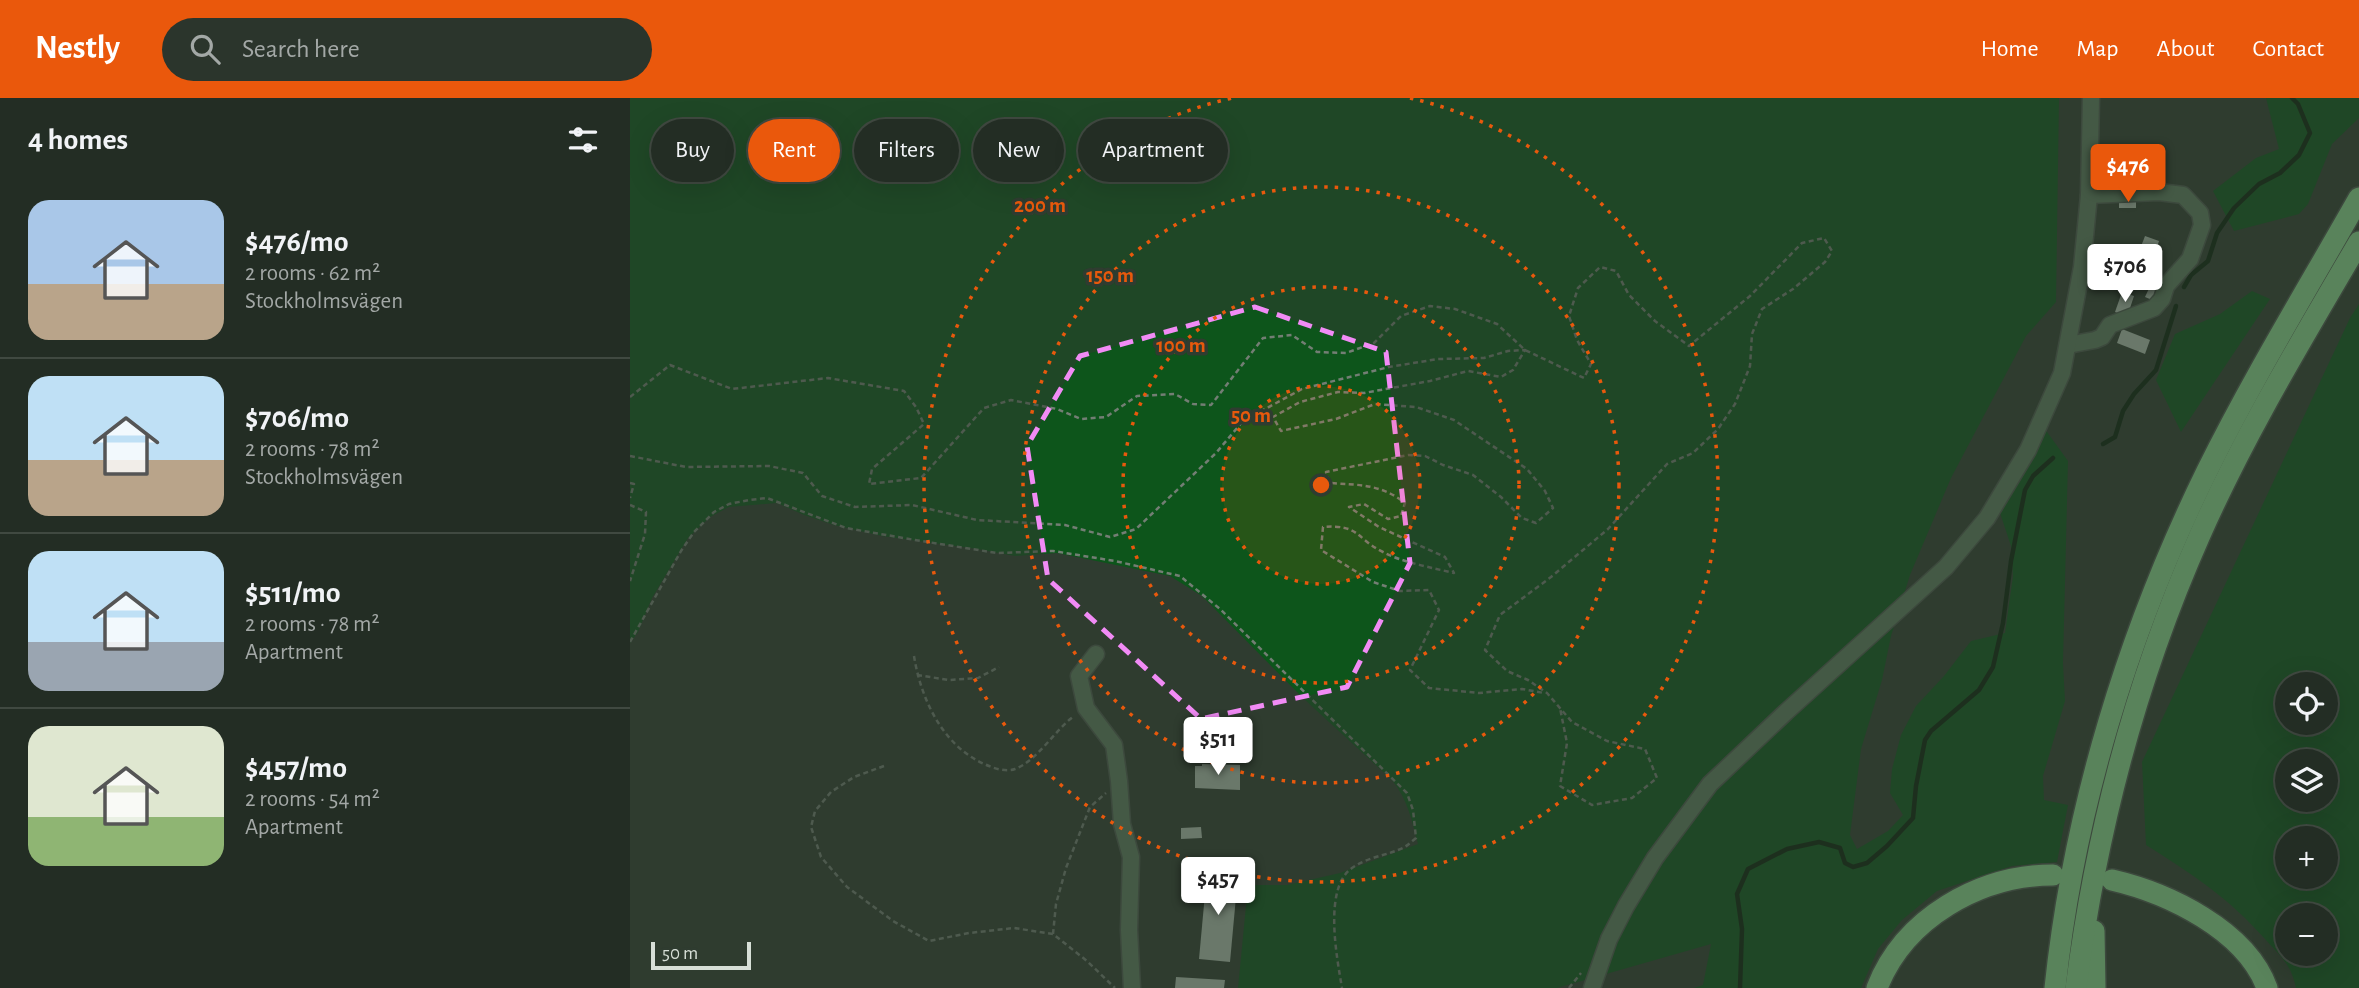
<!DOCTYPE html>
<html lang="en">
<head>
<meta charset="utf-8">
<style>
  body { margin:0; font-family:"Alegreya Sans",sans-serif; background:#2b352c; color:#f1f3f6; height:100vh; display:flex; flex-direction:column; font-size:26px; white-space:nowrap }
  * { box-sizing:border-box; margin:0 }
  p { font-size:23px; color:#a3a8a6 }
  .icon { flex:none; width:38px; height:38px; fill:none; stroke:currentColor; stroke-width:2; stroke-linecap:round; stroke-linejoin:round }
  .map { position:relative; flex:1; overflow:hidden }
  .details { display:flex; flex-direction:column; background:#232d24; width:630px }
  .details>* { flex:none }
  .hud { position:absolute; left:21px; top:21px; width:665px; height:63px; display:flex; gap:14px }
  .buttons { position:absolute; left:1645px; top:574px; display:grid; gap:14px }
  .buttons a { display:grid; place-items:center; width:63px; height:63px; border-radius:50%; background:#232d24; box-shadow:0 7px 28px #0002,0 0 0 2px #404941; font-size:35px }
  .scale { position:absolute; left:21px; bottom:18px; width:100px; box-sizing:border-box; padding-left:7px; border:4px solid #d7dfd7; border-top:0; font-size:19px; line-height:24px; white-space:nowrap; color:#d7dfd7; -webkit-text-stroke:5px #2f3c30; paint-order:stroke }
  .price { position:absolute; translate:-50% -60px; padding:0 16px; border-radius:7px; background:#fff; color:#222; font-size:23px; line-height:46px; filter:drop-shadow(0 2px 4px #0008) }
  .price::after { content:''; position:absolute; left:50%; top:42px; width:21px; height:16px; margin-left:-10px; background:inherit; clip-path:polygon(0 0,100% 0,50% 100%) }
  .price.selected { background:#ea580c; color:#fff }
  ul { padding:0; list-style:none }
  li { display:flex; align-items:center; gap:21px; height:175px; padding:0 28px }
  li+li { border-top:2px solid #404941 }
  li span { display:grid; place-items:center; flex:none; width:196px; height:140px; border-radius:21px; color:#555 }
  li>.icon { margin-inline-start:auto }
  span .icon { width:84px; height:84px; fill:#fffc; stroke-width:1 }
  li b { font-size:30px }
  h2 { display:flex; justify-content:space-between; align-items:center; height:84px; padding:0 28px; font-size:30px }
  .chip { padding:0 24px; border-radius:32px; background:#232d24; box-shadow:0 7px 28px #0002,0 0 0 2px #404941; font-size:24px; line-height:63px }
  .chip.selected { background:#ea580c; color:#fff }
  header { display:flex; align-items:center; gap:42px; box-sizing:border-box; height:98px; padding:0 35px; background:#ea580c; color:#fff }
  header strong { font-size:33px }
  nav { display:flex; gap:38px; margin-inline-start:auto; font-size:24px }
  .search { width:490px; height:63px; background:#2b352c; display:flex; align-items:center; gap:18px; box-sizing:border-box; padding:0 24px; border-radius:38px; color:#a3a8a6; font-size:26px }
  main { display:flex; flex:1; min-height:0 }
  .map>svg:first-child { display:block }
</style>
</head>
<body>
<header>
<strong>Nestly</strong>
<div class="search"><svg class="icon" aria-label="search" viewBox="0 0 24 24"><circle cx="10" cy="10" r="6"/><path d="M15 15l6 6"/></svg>Search here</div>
<nav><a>Home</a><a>Map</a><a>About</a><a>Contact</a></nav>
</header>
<main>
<section class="details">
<h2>4 homes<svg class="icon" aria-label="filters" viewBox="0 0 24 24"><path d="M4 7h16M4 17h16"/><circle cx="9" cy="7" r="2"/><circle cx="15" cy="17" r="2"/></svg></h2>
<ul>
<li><span style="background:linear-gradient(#a9c7e8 60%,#b9a48a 0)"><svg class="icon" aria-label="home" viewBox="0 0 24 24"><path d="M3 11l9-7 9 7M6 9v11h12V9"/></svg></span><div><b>$476/mo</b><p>2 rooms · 62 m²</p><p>Stockholmsvägen</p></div></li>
<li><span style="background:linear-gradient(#bfe0f5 60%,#b9a48a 0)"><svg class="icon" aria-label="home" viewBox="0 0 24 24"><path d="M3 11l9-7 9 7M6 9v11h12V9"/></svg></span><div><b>$706/mo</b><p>2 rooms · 78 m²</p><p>Stockholmsvägen</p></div></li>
<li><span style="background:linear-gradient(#bfe0f5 65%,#9aa5b1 0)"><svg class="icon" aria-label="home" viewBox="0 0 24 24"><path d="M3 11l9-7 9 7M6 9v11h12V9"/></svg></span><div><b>$511/mo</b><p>2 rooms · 78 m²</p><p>Apartment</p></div></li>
<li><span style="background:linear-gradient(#dfe7d0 65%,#8fb573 0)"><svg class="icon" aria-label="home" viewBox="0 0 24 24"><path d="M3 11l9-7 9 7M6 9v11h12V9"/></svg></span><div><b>$457/mo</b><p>2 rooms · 54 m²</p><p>Apartment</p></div></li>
</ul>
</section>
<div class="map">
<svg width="1729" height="890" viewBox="0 0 1729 890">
  <rect width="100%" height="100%" fill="#2f3c30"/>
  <g fill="#0d551b" fill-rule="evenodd">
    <path d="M0 0H1429L1426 204 1396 238 1321 380 1280 477 1261 538 1252 582 1231 651 1220 737 1227 751 1258 733 1273 717 1260 695 1262 671 1271 637 1286 608 1314 578 1341 543 1375 535 1383 478 1381 448 1368 409 1412 327 1438 363 1433 565 1435 603 1413 678 1414 702 1438 707 1427 764 1382 768 1307 793 1272 822 1248 851 1231 890H1064L1073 887 1081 846 927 890H608L618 787H657L710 775 788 746C782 723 778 702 762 682L674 601 572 498 540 478 427 455 385 458 347 451 252 438 204 427 174 417 147 405 99 409 80 419 58 440 22 500 8 534 0 545Z"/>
    <polygon points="1636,0 1729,0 1729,20 1702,46 1678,106 1669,116 1604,133 1583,93 1626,60 1649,51"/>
    <polygon points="1622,193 1640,201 1551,334 1526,282 1545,236 1590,216"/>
    <path d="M1729 206V890H1666C1661 866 1651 859 1635 841 1600 801 1561 775 1516 747L1512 664 1720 220ZM1657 586H1696V625H1657ZM1657 663H1696V702H1657ZM1657 740H1696V779H1657ZM1657 817H1696V856H1657Z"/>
  </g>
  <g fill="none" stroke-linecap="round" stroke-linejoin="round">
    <g stroke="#08210b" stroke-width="4.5">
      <polyline points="1554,189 1561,177 1578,163 1587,135 1604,110 1629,86 1650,75 1669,57 1680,35 1668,6 1662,0"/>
      <polyline points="1473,346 1485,339 1493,313 1504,296 1526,272 1546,208"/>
      <polyline points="1110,890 1112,831 1107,796 1118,771 1157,751 1189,744 1210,750 1215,765 1223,769 1237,765 1257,748 1283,720 1286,688 1295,642 1301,633 1349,592 1363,569 1373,525 1381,463 1395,392 1403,378 1423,360"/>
    </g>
  </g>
  <g fill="#b1c0b1">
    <rect x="1489" y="101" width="17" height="9"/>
    <polygon points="1515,138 1529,143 1522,164 1507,159"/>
    <polygon points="1522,184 1534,189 1527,204 1515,199"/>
    <polygon points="1492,194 1504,198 1497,219 1485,214"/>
    <polygon points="1492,231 1520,242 1515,256 1487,245"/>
    <polygon points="572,666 610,667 610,692 565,690 565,668 572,668"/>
    <polygon points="571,729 572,740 551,741 551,730"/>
    <polygon points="577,774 608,777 600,864 569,861"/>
    <polygon points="546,879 595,882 594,890 545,890"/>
  </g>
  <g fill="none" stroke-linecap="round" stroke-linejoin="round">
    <g stroke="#4d594e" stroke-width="19">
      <g id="minor">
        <polyline points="1438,247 1465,242 1472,239 1480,227 1524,210 1532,201 1536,188 1560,161 1572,127 1570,115 1553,97 1529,94 1459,97"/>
        <polyline points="466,556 449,578 456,610 484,647 489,683 492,726 501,759 499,832 502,890"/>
        <polyline points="962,890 979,841 996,808 1025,760 1080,686 1156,614 1316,469 1357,420 1398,352 1432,275 1452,169 1459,97 1461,0"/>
      </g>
    </g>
    <g stroke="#4d594e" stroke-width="24">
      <g id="highway">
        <path d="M1482 782C1538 795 1616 832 1637 890"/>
        <polyline points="1464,833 1465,890"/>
        <path d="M1247 890C1274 820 1350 777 1423 777"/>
        <path d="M1425 890C1444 711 1498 534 1577 373 1623 280 1678 190 1729 100"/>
        <path d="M1446 890C1466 734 1506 581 1570 437 1615 335 1673 240 1729 144"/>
      </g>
    </g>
    <g stroke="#737e74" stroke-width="2.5" stroke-dasharray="5 3.5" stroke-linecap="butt">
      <polyline points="0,299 40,267 102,291 198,280 274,293 286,309 294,326 242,371 239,386 291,380 354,310 381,302 427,311 451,321 476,319 507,298 545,296 563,306 581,307 633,240 662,237 687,254 716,255 744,245 771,218 800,208 825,211 867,226 895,252 954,280 961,266 947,242 939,218 948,190 970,169 986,173 999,197 1025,223 1059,248 1120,198 1172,145 1194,140 1202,153 1195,164 1163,191 1132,211 1122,236 1120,268 1105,306 1088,331 1063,355 1037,366 978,431 921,479 870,517 855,552 877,573 898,582 917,595 942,624 977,643 1015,651 1027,680 1002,700 962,707 930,688 937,645 930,610"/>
      <path d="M0 358 56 369 139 368 173 375 192 398 225 409 282 407 347 422 435 427 480 439 506 431 586 355 613 323 672 291 759 269 808 261 854 260 878 253 895 252 883 272 871 279 838 273 800 283 734 295 708 294 670 304 643 319 651 333 706 321 745 306 786 309 824 322 897 371 915 393 923 410 906 425 892 420 871 399 843 377 813 367 795 358 778 357 696 374 700 385C729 387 751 386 775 405L771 418 758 421 734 406 719 409 749 429 815 459 824 475C803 470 771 464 753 454 726 441 730 426 693 429L691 452 743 484 770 493 799 492 809 512 780 572 799 590 849 595 892 591 914 595"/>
      <polyline points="0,385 4,386 0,400"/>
      <polyline points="0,407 16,414 15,436 0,483"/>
      <path d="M0 544 51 453 64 434 84 414 99 406 119 402 137 400 216 430 285 442 367 455 423 453 485 463 550 478 590 511 777 695 783 712 786 740C780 745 775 750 768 752 753 758 736 760 722 770 693 790 707 860 712 890"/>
      <path d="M284 558C291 602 314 651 359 668 366 671 377 674 385 671 407 663 425 632 444 618"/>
      <polyline points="287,577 319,582 348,580 369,569"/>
      <polyline points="254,668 224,679 201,694 185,713 181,729 191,759 217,789 263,823 299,843 339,835 384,830 423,836 457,863 485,890"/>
      <polyline points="423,836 426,806 436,770 460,709 476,695"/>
      <polyline points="939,890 951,875"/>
    </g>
    <use href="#minor" stroke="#5e7c5f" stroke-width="16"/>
    <use href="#highway" stroke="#8cda90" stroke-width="21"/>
  </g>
  <path d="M0 0H1729V890H0ZM625 209 756 254 780 465 717 589 571 621 418 481 397 348 450 258Z" fill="#2f3c30" fill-opacity=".55" fill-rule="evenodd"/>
  <path fill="none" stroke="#f18bf5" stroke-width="5" stroke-dasharray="14 9" stroke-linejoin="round" d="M625 209 756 254 780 465 717 589 571 621 418 481 397 348 450 258Z"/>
  <circle cx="691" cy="387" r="99" fill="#e8590c" fill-opacity=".12"/>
  <g fill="none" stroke="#e8590c" stroke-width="3.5" stroke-dasharray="3.5 7">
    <circle cx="691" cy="387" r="99"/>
    <circle cx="691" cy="387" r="198"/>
    <circle cx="691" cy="387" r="298"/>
    <path d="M780 0A397 397 0 1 1 602 0"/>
  </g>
  <circle cx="691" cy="387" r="10" fill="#e8590c" stroke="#2f3c30" stroke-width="3.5"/>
  <g font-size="21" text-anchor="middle" font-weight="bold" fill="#e8590c" stroke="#2f3c30" stroke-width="7" stroke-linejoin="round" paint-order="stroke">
    <text x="410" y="114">200 m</text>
    <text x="480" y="184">150 m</text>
    <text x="551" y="254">100 m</text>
    <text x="621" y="324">50 m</text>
  </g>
</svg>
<div class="buttons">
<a><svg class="icon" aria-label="locate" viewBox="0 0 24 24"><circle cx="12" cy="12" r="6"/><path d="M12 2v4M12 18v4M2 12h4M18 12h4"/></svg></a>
<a><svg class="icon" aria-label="layers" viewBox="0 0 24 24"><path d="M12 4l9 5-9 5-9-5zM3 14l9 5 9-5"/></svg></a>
<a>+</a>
<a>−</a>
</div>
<div class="scale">50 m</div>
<b class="price selected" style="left:1498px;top:106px">$476</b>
<b class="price" style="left:1495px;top:206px">$706</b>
<b class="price" style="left:588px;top:679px">$511</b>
<b class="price" style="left:588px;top:819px">$457</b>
<div class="hud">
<a class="chip">Buy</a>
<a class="chip selected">Rent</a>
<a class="chip">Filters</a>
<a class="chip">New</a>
<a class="chip">Apartment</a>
</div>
</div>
</main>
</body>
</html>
